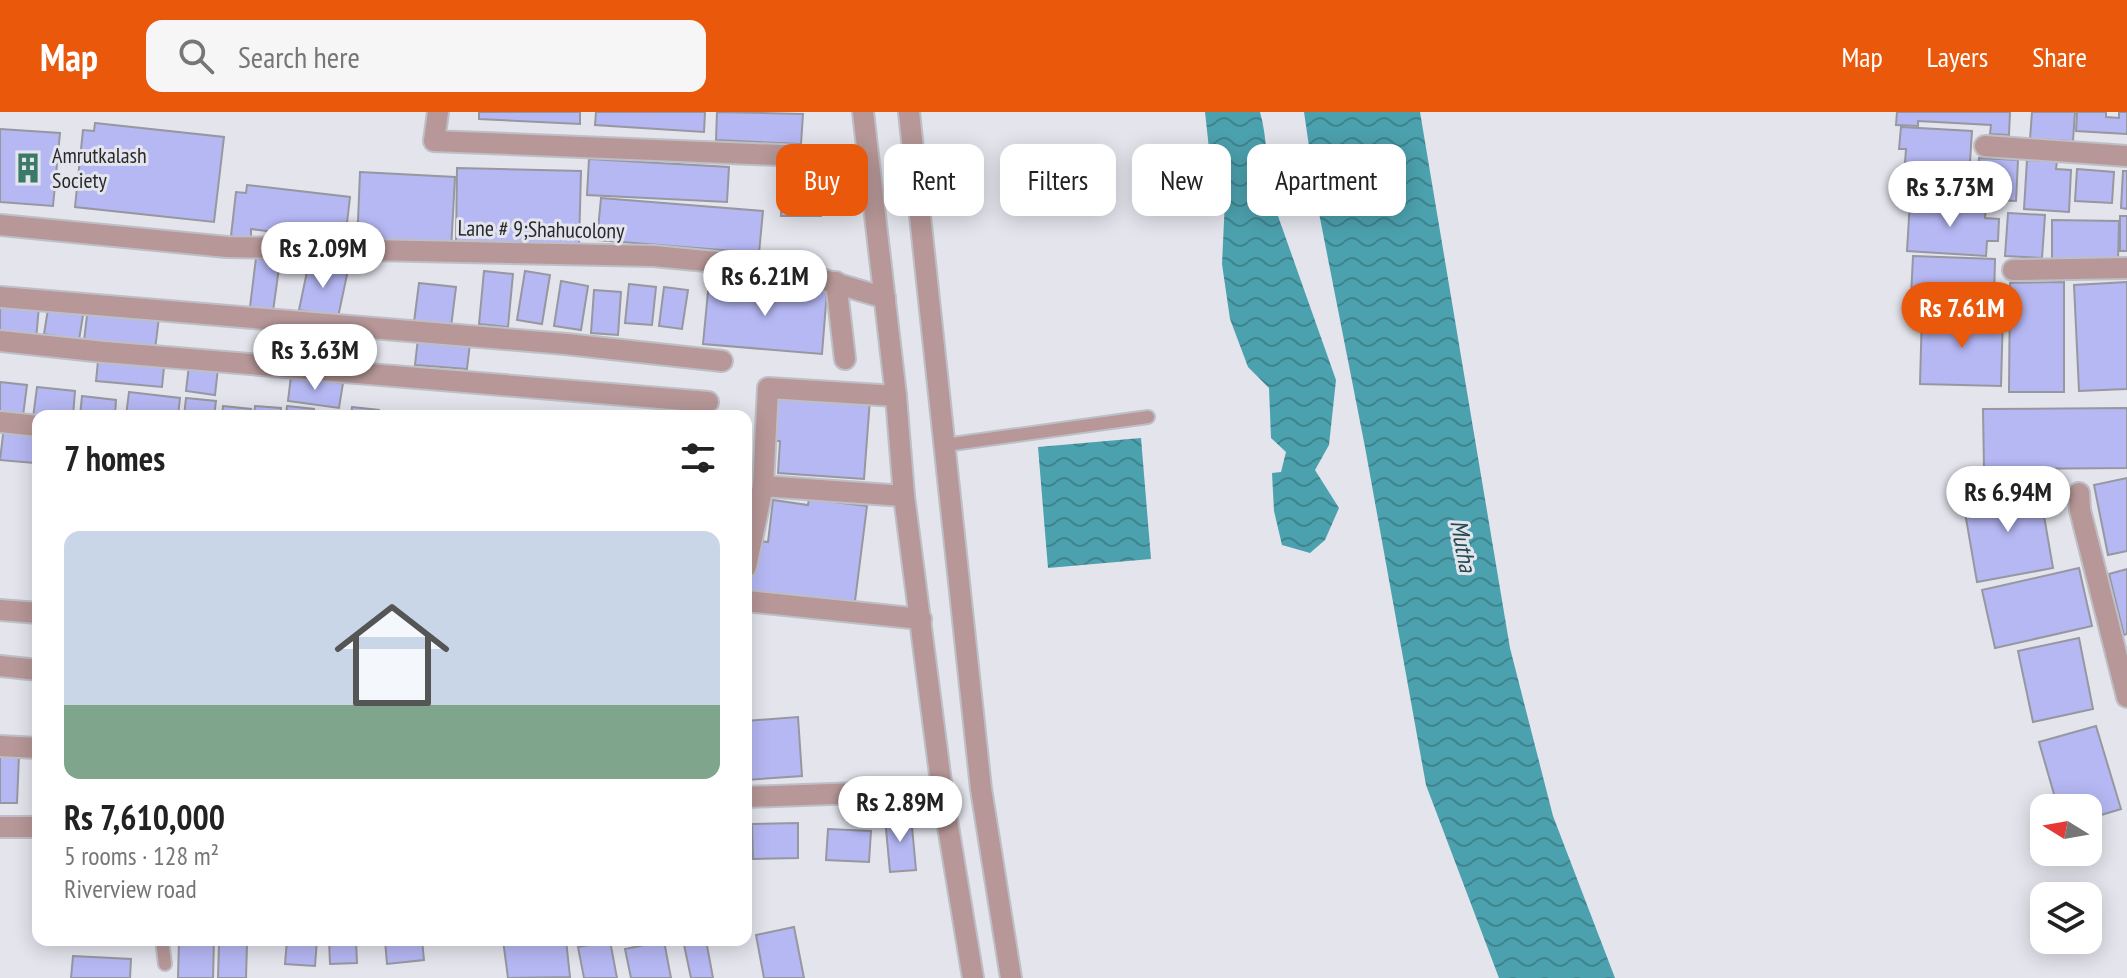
<!DOCTYPE html>
<html lang="en">
<head>
<meta charset="utf-8">
<style>
  body { margin:0; font-family:"PT Sans Narrow",sans-serif; background:#f6f6f6; color:#222; height:100vh; display:flex; flex-direction:column; font-size:30px; white-space:nowrap }
  * { box-sizing:border-box; margin:0 }
  p { font-size:26px; color:#767676 }
  .icon { flex:none; width:44px; height:44px; fill:none; stroke:currentColor; stroke-width:2; stroke-linecap:round; stroke-linejoin:round }
  .map { position:relative; flex:1; overflow:hidden }
  .drawer { position:absolute; left:32px; top:298px; width:720px; height:536px; display:flex; flex-direction:column; background:#fff; border-radius:16px; box-shadow:0 4px 20px #0003 }
  .drawer>* { flex:none }
  .banner { position:absolute; left:776px; top:32px; width:760px; height:72px; display:flex; gap:16px }
  .needle { width:52px; rotate:281deg }
  .buttons { position:absolute; left:2030px; top:682px; display:grid; gap:16px }
  .buttons a { display:grid; place-items:center; width:72px; height:72px; border-radius:16px; background:#fff; box-shadow:0 4px 20px #0003; font-size:40px }
  .price { position:absolute; translate:-50% -68px; padding:0 18px; border-radius:28px; background:#fff; color:#222; font-size:26px; line-height:52px; filter:drop-shadow(0 2px 4px #0008) }
  .price::after { content:''; position:absolute; left:50%; top:48px; width:24px; height:18px; margin-left:-12px; background:inherit; clip-path:polygon(0 0,100% 0,50% 100%) }
  .price.current { background:#ea580c; color:#fff }
  ul { padding:0; list-style:none }
  li { display:grid; align-content:center; gap:16px; height:424px; padding:0 32px }
  li+li { border-top:2px solid #e0e0e0 }
  li span { display:grid; place-items:center; height:248px; border-radius:16px; color:#555 }
  li>.icon { margin-inline-start:auto }
  span .icon { width:144px; height:144px; fill:#fffc; stroke-width:1 }
  li b { font-size:34px }
  h2 { display:flex; justify-content:space-between; align-items:center; height:96px; padding:0 32px; font-size:34px }
  .pill { padding:0 28px; border-radius:16px; background:#fff; box-shadow:0 4px 20px #0003; font-size:28px; line-height:72px }
  .pill.current { background:#ea580c; color:#fff }
  header { display:flex; align-items:center; gap:48px; box-sizing:border-box; height:112px; padding:0 40px; background:#ea580c; color:#fff }
  header strong { font-size:38px }
  nav { display:flex; gap:44px; margin-inline-start:auto; font-size:28px }
  .search { width:560px; height:72px; background:#f6f6f6; display:flex; align-items:center; gap:20px; box-sizing:border-box; padding:0 28px; border-radius:16px; color:#767676; font-size:30px }
  .map>svg:first-child { display:block }
</style>
</head>
<body>
<header>
<strong>Map</strong>
<div class="search"><svg class="icon" aria-label="search" viewBox="0 0 24 24"><circle cx="10" cy="10" r="6"/><path d="M15 15l6 6"/></svg>Search here</div>
<nav><a>Map</a><a>Layers</a><a>Share</a></nav>
</header>
<div class="map">
<svg width="2127" height="866" viewBox="0 0 2127 866">
  <defs>
    <pattern id="water-waves" width="16" height="10" patternUnits="userSpaceOnUse" patternTransform="scale(2)"><rect width="16" height="10" fill="#4ca1ae"/><path d="M0 5q4-4 8 0t8 0" fill="none" stroke="#3f838e"/></pattern>
  </defs>
  <rect width="100%" height="100%" fill="#e3e4ec"/>
  <g fill="url(#water-waves)">
    <path d="M1205 0H1260C1268 28 1266 58 1272 87L1336 268 1329 333 1315 358 1339 396 1325 428 1310 441 1282 433 1274 399 1272 361 1281 360 1286 340 1271 326 1269 276 1248 255 1230 207 1222 152 1225 88 1210 46Z"/>
    <polygon points="1304,0 1420,0 1510,536 1553,704 1615,866 1499,866 1426,673 1365,335 1318,96"/>
    <polygon points="1141,326 1151,447 1048,456 1038,335"/>
  </g>
  <g fill="#b6b8f4" stroke="#97979f" stroke-width="2">
    <polygon points="479,0 580,0 580,12 479,7"/>
    <polygon points="596,0 705,0 704,20 595,13"/>
    <polygon points="717,0 803,2 801,32 716,28"/>
    <polygon points="1897,0 2010,0 2009,23 1990,22 1991,13 1918,9 1918,14 1896,13"/>
    <polygon points="2032,0 2075,0 2073,29 2030,27"/>
    <polygon points="2077,0 2106,0 2106,5 2119,6 2119,0 2127,0 2127,22 2076,19"/>
    <polygon points="95,11 224,25 214,110 75,95 83,18 94,19"/>
    <polygon points="1901,15 1972,19 1968,81 1903,77 1906,37 1899,37"/>
    <polygon points="0,17 60,21 53,94 0,90"/>
    <polygon points="1979,46 2018,48 2016,89 1976,87"/>
    <polygon points="589,47 729,55 727,90 587,83"/>
    <polygon points="2027,48 2057,49 2056,57 2071,58 2069,100 2024,97"/>
    <polygon points="457,56 581,59 579,134 456,131"/>
    <polygon points="2077,57 2114,60 2112,91 2075,89"/>
    <polygon points="2123,59 2127,59 2127,97 2121,96"/>
    <polygon points="360,60 455,65 451,138 357,134"/>
    <polygon points="782,69 821,69 821,104 781,104"/>
    <polygon points="247,73 350,85 344,137 266,128 267,119 251,117 251,127 231,124 236,80 246,81"/>
    <polygon points="601,86 763,99 759,141 597,128"/>
    <polygon points="1910,89 1986,94 1985,106 1999,107 1998,129 1987,129 1986,144 1907,139"/>
    <polygon points="2008,101 2045,103 2042,146 2005,144"/>
    <rect x="2120" y="104" width="7" height="35"/>
    <polygon points="2052,108 2119,109 2118,149 2052,149"/>
    <polygon points="1913,144 1995,147 1994,187 1911,185"/>
    <polygon points="256,146 280,149 273,199 250,195"/>
    <polygon points="309,150 348,158 338,205 299,198"/>
    <polygon points="484,159 513,162 508,215 479,212"/>
    <polygon points="525,159 550,163 542,212 517,208"/>
    <polygon points="561,169 588,174 581,218 554,214"/>
    <polygon points="709,169 827,179 822,242 703,232"/>
    <polygon points="2064,170 2064,280 2009,280 2010,171"/>
    <polygon points="2127,170 2127,277 2079,279 2074,173"/>
    <polygon points="419,171 456,175 451,215 414,210"/>
    <polygon points="629,172 656,175 652,213 625,211"/>
    <polygon points="664,175 688,178 682,217 659,214"/>
    <polygon points="594,178 621,180 618,223 591,221"/>
    <polygon points="0,191 39,194 36,228 0,225"/>
    <polygon points="49,191 84,197 79,228 44,222"/>
    <polygon points="88,195 159,205 155,238 84,229"/>
    <polygon points="1922,200 1948,200 1948,212 1964,212 1965,201 2003,202 2001,274 1920,272"/>
    <polygon points="418,226 470,231 467,257 415,253"/>
    <polygon points="98,249 164,255 162,275 96,269"/>
    <polygon points="189,253 218,256 215,283 186,279"/>
    <polygon points="291,264 343,271 339,296 288,289"/>
    <polygon points="0,270 27,273 23,304 0,301"/>
    <polygon points="37,275 75,279 73,304 33,306"/>
    <polygon points="129,280 180,286 178,304 126,304"/>
    <polygon points="778,281 870,287 864,367 778,361 780,329 775,329"/>
    <polygon points="82,284 116,288 115,304 80,304"/>
    <polygon points="186,286 216,289 214,304 184,304"/>
    <polygon points="223,294 251,297 250,304 222,304"/>
    <polygon points="255,294 281,296 280,304 254,304"/>
    <polygon points="287,294 314,297 313,304 286,304"/>
    <polygon points="352,295 379,298 379,304 351,304"/>
    <polygon points="2127,296 2127,356 1984,357 1983,297"/>
    <polygon points="4,314 38,318 34,351 0,348"/>
    <polygon points="2127,366 2127,439 2108,443 2094,373"/>
    <polygon points="2039,375 2053,456 1977,470 1963,389"/>
    <polygon points="809,387 867,394 854,497 810,486 775,481 775,487 747,484 754,428 768,430 773,388 808,393"/>
    <polygon points="2079,456 2092,514 1995,536 1982,478"/>
    <polygon points="2127,457 2127,522 2124,523 2109,462"/>
    <polygon points="2079,526 2093,597 2033,610 2018,539"/>
    <polygon points="798,605 802,664 746,668 746,609"/>
    <polygon points="2096,614 2121,697 2088,707 2088,696 2058,696 2039,630"/>
    <polygon points="0,642 19,643 17,691 0,691"/>
    <polygon points="911,704 916,758 890,760 885,706"/>
    <polygon points="798,711 798,746 753,747 752,712"/>
    <polygon points="828,717 871,719 869,750 826,748"/>
    <polygon points="794,815 804,866 764,866 756,823"/>
    <polygon points="179,828 214,828 213,866 178,866"/>
    <polygon points="287,828 317,828 315,854 285,852"/>
    <polygon points="329,828 356,828 357,851 330,852"/>
    <polygon points="385,828 422,828 424,848 387,852"/>
    <polygon points="503,828 566,828 570,865 508,866"/>
    <polygon points="683,828 706,828 713,866 691,866"/>
    <polygon points="610,829 617,866 584,866 578,835"/>
    <polygon points="664,829 671,866 631,866 625,837"/>
    <polygon points="219,832 247,832 246,866 218,866"/>
    <polygon points="73,844 131,847 130,866 71,866"/>
  </g>
  <g fill="none" stroke-linecap="round" stroke-linejoin="round">
    <g stroke="#bebfc6" stroke-width="16">
      <g id="service">
        <polyline points="945,333 1148,305"/>
        <polyline points="162,828 165,852"/>
      </g>
    </g>
    <g stroke="#bebfc6" stroke-width="24">
      <g id="minor">
        <polyline points="438,0 434,29 828,45"/>
        <polyline points="1985,34 2127,44"/>
        <polyline points="0,113 227,135 654,144 788,157 885,186"/>
        <polyline points="2013,158 2127,156"/>
        <polyline points="836,170 845,247"/>
        <polyline points="0,185 566,232 722,249"/>
        <polyline points="0,229 104,240 708,290"/>
        <polyline points="0,310 38,314"/>
        <polyline points="763,374 904,384"/>
        <polyline points="2079,381 2080,398 2127,585"/>
        <polyline points="746,455 763,374 768,276 896,284"/>
        <polyline points="746,489 921,507"/>
        <polyline points="0,498 38,501"/>
        <polyline points="0,554 38,558"/>
        <polyline points="0,634 38,636"/>
        <polyline points="746,685 942,678"/>
        <polyline points="0,715 38,715"/>
      </g>
    </g>
    <g stroke="#bebfc6" stroke-width="24">
      <g id="tertiary">
        <polyline points="863,0 896,284 904,384 942,678 973,866"/>
        <polyline points="909,0 981,677 1011,866"/>
      </g>
    </g>
    <use href="#service" stroke="#b79798" stroke-width="12"/>
    <use href="#minor" stroke="#b79798" stroke-width="20"/>
    <use href="#tertiary" stroke="#b79798" stroke-width="20"/>
  </g>
  <defs>
    <g id="building-bare" transform="scale(2.4)"><path d="M-4-6H4V6H1V3H-1V6H-4ZM-2.5-4.3h1.7v1.8h-1.7ZM.8-4.3h1.7v1.8H.8ZM-2.5-1h1.7V.8h-1.7ZM.8-1h1.7V.8H.8Z" fill="#3b7a68" stroke="#e3e4ec" stroke-width="2.5" paint-order="stroke"/></g>
  </defs>
  <g fill-rule="evenodd">
    <use href="#building-bare" x="28" y="56"/>
  </g>
  <g text-anchor="middle" stroke-width="6" stroke-linejoin="round" paint-order="stroke">
    <g font-size="22" fill="#292a2d" stroke="#e3e4ec" text-anchor="start">
      <text x="52" y="51">Amrutkalash<tspan x="52" dy="25">Society</tspan></text>
    </g>
    <g font-size="22" fill="#292a2d" stroke="#e3e4ec">
      <text transform="translate(541 117) rotate(1)" y="8">Lane # 9;Shahucolony</text>
    </g>
    <g font-size="24" font-style="italic" fill="#224a50" stroke="#e3e4ec">
      <text transform="translate(1463 434) rotate(79)" y="8">Mutha</text>
    </g>
  </g>
</svg>
<div class="buttons">
<a><svg class="needle" viewBox="-14 -14 28 28"><path d="M0-13l5 13h-10z" fill="#e53935"/><path d="M0 13l5-13h-10z" fill="#767676"/></svg></a>
<a><svg class="icon" aria-label="layers" viewBox="0 0 24 24"><path d="M12 4l9 5-9 5-9-5zM3 14l9 5 9-5"/></svg></a>
</div>
<b class="price" style="left:1950px;top:117px">Rs 3.73M</b>
<b class="price" style="left:323px;top:178px">Rs 2.09M</b>
<b class="price" style="left:765px;top:206px">Rs 6.21M</b>
<b class="price current" style="left:1962px;top:238px">Rs 7.61M</b>
<b class="price" style="left:315px;top:280px">Rs 3.63M</b>
<b class="price" style="left:2008px;top:422px">Rs 6.94M</b>
<b class="price" style="left:900px;top:732px">Rs 2.89M</b>
<div class="banner">
<a class="pill current">Buy</a>
<a class="pill">Rent</a>
<a class="pill">Filters</a>
<a class="pill">New</a>
<a class="pill">Apartment</a>
</div>
<section class="drawer">
<h2>7 homes<svg class="icon" aria-label="filters" viewBox="0 0 24 24"><path d="M4 7h16M4 17h16"/><circle cx="9" cy="7" r="2"/><circle cx="15" cy="17" r="2"/></svg></h2>
<ul>
<li><span style="background:linear-gradient(#c9d6e8 70%,#7fa58c 0)"><svg class="icon" aria-label="home" viewBox="0 0 24 24"><path d="M3 11l9-7 9 7M6 9v11h12V9"/></svg></span><div><b>Rs 7,610,000</b><p>5 rooms · 128 m²</p><p>Riverview road</p></div></li>
</ul>
</section>
</div>
</body>
</html>
